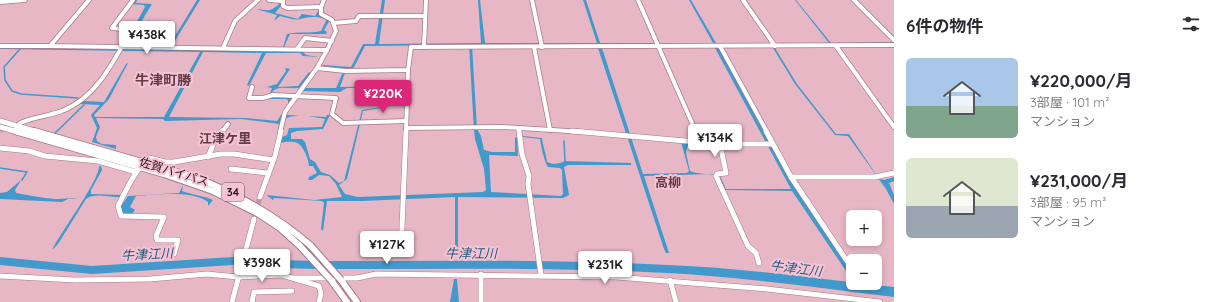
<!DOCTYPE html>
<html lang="ja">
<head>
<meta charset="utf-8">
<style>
  body { margin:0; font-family:Quicksand,"Noto Sans JP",sans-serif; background:#f7f7f7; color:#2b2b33; height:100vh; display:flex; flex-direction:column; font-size:15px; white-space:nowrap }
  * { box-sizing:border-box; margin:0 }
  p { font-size:13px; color:#7c7c81 }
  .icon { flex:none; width:22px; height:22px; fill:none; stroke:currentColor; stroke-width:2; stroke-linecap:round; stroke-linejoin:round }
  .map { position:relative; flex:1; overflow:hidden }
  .side { display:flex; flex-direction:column; background:#fff; width:320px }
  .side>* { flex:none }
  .fabs { position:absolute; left:846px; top:210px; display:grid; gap:8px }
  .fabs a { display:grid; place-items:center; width:36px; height:36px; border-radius:6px; background:#fff; box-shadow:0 2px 6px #0003; font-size:20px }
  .price { position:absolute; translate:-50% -34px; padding:0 9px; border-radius:4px; background:#fff; color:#222; font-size:13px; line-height:26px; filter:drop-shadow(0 1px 2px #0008) }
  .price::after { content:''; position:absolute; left:50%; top:24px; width:12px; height:9px; margin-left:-6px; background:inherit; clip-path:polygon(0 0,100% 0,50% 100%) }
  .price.current { background:#db2777; color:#fff }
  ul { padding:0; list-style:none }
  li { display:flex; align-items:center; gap:12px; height:100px; padding:0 12px }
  li span { display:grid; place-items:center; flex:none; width:112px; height:80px; border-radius:6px; color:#555 }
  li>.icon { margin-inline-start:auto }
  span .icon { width:48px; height:48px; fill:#fffc; stroke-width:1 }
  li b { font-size:17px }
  h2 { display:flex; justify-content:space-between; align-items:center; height:48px; padding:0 12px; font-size:17px }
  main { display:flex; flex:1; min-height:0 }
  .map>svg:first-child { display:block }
</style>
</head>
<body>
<main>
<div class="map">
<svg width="894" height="302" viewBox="0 0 894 302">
  <rect width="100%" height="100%" fill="#e8b7c6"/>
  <g fill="#4299cb">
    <polygon points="134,0 137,0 136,3 152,4 126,47 167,49 197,0 200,0 170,49 302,51 306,55 320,57 303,56 300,53 266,53 249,86 247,85 262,53 203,52 169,117 246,118 277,121 283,112 278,132 279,124 242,119 165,121 163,119 96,118 100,127 96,137 97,141 102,144 116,145 116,149 92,142 97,128 91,115 100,105 79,104 83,101 104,102 126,64 128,63 109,99 94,115 95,117 164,117 200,52 0,49 0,48 122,49 145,7 144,5 131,4"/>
    <path d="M382 0H385L379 44 481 43 478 0H480L485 43H597L583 0H586L600 43H713L689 0H691L716 43H829L795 0H796L831 43 894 42 877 44 601 45 643 174 687 173 689 171 681 142 688 143 686 153 690 171C699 175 710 173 720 176L726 189H791L715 48H719L792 183 846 263 850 271H846L792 191 725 190 719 176 712 174 644 176 669 253H666L664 249 597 45H472L477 129 481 136 484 150 492 152H515V138L517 137 518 156 489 155 491 192 561 196 563 194 562 170 560 168 548 167C544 161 541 146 540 139L523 137V136L542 138C543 147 546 153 547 162 553 165 559 164 565 161L631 163V165H568L564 167 569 195 563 198 458 197V247L455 248V197L363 201H327L323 231 321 229 324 203 322 201 274 198 273 200 266 195 314 200 342 197 336 184 329 176 319 175 312 180H308L309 177 317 173 313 166H309C309 160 303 145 297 143 292 141 285 142 280 143L282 137 287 135 289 128 322 127 325 119C315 117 294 113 285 119L286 115 326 117 327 115H330L323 129 297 131 291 133V139H302L305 142 310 159 315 162 321 172 330 175 339 183 344 181 362 110 381 107 384 106 386 89 383 88H347L340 92 302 91 304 88H336L343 72 345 73 340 87 388 86 386 107 363 111 347 179 339 185 345 194 358 197 483 192 486 190 484 169 475 139 474 130 469 45 365 46 353 69 322 66 323 65 351 67 363 44H375Z"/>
    <path d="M280 3H281V6L275 13 298 19 302 14 315 16 320 8 319 15 330 20 324 30 327 32 326 34H290L284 47H283L287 34C299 31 310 34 321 31L326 21 325 19C316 16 309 17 300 19 294 21 286 17 280 16L274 21 277 15 256 9C268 10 270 13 280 3Z"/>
    <polygon points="773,48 775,48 797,84 836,134 849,134 879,179 884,180 894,177 894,181 889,183 894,195 894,204 886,189 848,136 835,135 795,84"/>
    <path d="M285 68 290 69 278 87 298 86 309 72 311 73 299 88C287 89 276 84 270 95L273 97 292 98 288 103V100L286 99H268L272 88 255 85 267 87 277 84 286 71Z"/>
    <path d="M99 166H101L102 170 91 190V194L122 195 120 197C109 198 96 192 86 199L58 244 52 250C60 234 100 179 99 166Z"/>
    <path d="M21 180 15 190 16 193C29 195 42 198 55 199 63 199 69 198 78 199H68L62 202 0 199V193L7 192Z"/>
    <path d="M183 185 182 191C190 194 208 197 213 200L208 206V202C192 190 155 195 136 196L130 207 135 210 132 214 122 213 121 206 128 196 179 193Z"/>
    <polygon points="454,279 457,279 459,302 450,302"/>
  </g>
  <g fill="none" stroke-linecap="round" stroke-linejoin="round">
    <g stroke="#4299cb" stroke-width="1.5">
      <polyline points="20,49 4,67 5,80 12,91 21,94 78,98"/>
      <polyline points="55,133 84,105"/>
      <polyline points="564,141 565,161"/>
      <polyline points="0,168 27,172 22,180"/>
    </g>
    <path fill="#4299cb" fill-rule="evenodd" d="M248 256 279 260 317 261C434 261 551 259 668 265 744 268 819 279 894 287V297C819 288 744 277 668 273 551 267 434 269 317 269L279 268 248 264 92 274 0 265V257L92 266Z"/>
    <polyline stroke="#c298a5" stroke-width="4" stroke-dasharray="4 2" stroke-linecap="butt" points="0,131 20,123"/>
    <polyline stroke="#c298a5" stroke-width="5" stroke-dasharray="5 2.5" stroke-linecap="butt" points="254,219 260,197"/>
    <g stroke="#a67988" stroke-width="5.5">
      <g id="minor-far1">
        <polyline points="89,0 50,46 327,50 317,68 345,71 408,70 411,47 894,45"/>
        <polyline points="269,0 283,1 283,6 287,8 321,7"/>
        <polyline points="324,0 321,7 321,14 332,20 336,31 327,50"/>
        <polyline points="532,0 542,47"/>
        <polyline points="638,0 696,132"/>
        <polyline points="743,0 775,46"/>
        <polyline points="854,0 894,40"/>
        <polyline points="0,2 25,0"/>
        <polyline points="334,23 356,21 359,16 425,16"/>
        <polyline points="0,46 50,46"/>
        <polyline points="720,46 767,132"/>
        <polyline points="836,46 894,127"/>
        <polyline points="424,47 426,0"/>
        <polyline points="534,47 550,130"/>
        <polyline points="223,48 235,21 258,0"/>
        <polyline points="297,49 305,38 332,41"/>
        <polyline points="252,87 249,98 263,98 273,95 336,98 332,114 343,123 406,121"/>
        <path d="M20 123C34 117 48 116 62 111 97 97 114 61 131 30L112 28 133 0"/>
        <polyline points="406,128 502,127 584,132"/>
        <polyline points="519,128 519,132"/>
        <polyline points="222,132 228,124"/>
        <polyline points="280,132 285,112 317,68"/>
        <polyline points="406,132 408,70"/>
      </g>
    </g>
    <g stroke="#a67988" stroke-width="6">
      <g id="minor">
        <polyline points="519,131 522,154 529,176 528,184 541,275"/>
        <polyline points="572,131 720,144 772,144"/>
        <polyline points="695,131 700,142"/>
        <polyline points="766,131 791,177 853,270"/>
        <polyline points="720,144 726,173 717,174 716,176 748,246 756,253 759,263"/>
        <polyline points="0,148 29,151 45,156 98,161 136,172"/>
        <polyline points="208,157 215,140 222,131"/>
        <polyline points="231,169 268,173"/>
        <polyline points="791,177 875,177 894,173"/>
        <polyline points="260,197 275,156 281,131"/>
        <polyline points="401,251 406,131"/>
        <path d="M174 254 178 240H157L156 236 164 217 121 216 118 206C127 189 134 171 149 158L165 162H174L221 154H234L273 160"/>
        <polyline points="481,274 481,302"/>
        <polyline points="0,276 75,280 150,279 207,274 238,277 282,275 319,286 321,294 319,302"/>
        <polyline points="294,278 357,278 376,274 616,277 767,289 880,302"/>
        <polyline points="670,280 676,302"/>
        <polyline points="232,302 254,219"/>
        <polyline points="252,302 254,292 292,291"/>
      </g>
    </g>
    <g stroke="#a67988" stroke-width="6">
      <g id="highway-far1">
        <polyline points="0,121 38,132"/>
        <polyline points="0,127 18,132"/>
      </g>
    </g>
    <g stroke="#a67988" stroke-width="8">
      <g id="highway">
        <polyline points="15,131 164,174 213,191 259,214 280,228 300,246"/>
        <path d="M34 131 197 178C239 195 277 216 311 246"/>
        <polyline points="331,280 347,302"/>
        <polyline points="341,280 357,302"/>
      </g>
    </g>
    <use href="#minor-far1" stroke="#fff" stroke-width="4"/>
    <use href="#minor" stroke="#fff" stroke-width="5"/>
    <use href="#highway-far1" stroke="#fff" stroke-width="5"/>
    <use href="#highway" stroke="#fff" stroke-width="6"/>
    <g stroke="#a67988" stroke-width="8" stroke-linecap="butt">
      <g id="highway-bridge">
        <polyline points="300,246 331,280"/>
        <polyline points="311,246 341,280"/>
      </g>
    </g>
    <use href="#highway-bridge" stroke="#fff" stroke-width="6"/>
  </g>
  <g text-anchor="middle" stroke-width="4" stroke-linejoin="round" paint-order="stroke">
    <rect fill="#f5c3d3" stroke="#684d56" stroke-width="1" x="222" y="183" width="22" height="18" rx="3"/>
    <g font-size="11" font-weight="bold" fill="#2c1a20">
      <text x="233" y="196">34</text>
    </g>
    <g font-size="12" fill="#2c1a20" stroke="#f5c3d3">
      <text transform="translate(174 172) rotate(17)" y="4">佐賀バイパス</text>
    </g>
    <g font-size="13" font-weight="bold" fill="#623a48" stroke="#f5c3d3">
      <text x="225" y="143">江津ケ里</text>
      <text x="668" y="187">高柳</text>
    </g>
    <g font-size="13" font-style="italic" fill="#1c5c7f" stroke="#f5c3d3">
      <text x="471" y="258">牛津江川</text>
      <text transform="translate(147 254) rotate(-3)" y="5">牛津江川</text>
      <text transform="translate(796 268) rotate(7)" y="5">牛津江川</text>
    </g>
    <g font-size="14" font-weight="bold" fill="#623a48" stroke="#f5c3d3">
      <text x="163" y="85">牛津町勝</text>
    </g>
  </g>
</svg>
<div class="fabs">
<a>+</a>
<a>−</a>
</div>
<b class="price" style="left:147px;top:55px">¥438K</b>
<b class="price current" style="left:383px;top:114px">¥220K</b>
<b class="price" style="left:715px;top:158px">¥134K</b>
<b class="price" style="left:387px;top:265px">¥127K</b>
<b class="price" style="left:262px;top:283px">¥398K</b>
<b class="price" style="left:605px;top:285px">¥231K</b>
</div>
<section class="side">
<h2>6件の物件<svg class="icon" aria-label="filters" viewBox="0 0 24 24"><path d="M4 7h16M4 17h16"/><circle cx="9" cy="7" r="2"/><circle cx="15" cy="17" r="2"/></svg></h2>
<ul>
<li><span style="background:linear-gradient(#a9c7e8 60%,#7fa58c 0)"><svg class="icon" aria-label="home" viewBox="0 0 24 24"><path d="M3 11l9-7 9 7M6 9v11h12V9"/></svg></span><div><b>¥220,000/月</b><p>3部屋 · 101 m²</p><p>マンション</p></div></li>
<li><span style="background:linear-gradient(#dfe7d0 60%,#9aa5b1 0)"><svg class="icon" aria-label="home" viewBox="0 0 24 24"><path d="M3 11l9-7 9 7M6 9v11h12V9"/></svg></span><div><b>¥231,000/月</b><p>3部屋 · 95 m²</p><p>マンション</p></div></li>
</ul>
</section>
</main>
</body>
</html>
